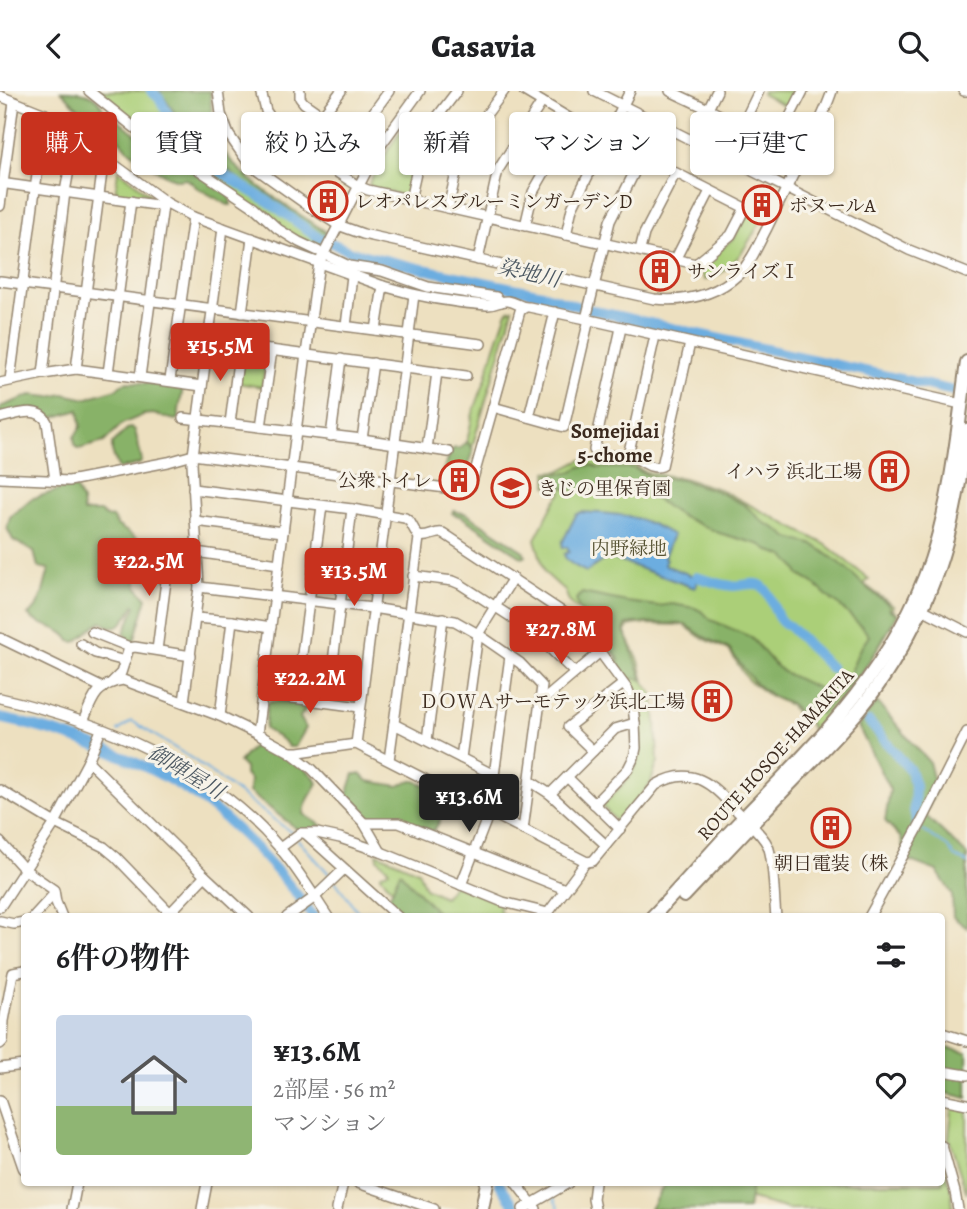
<!DOCTYPE html>
<html lang="ja">
<head>
<meta charset="utf-8">
<style>
  body { margin:0; font-family:Alegreya,"Noto Serif JP",serif; background:#f2f2f2; color:#202124; height:100vh; display:flex; flex-direction:column; font-size:26px; white-space:nowrap }
  * { box-sizing:border-box; margin:0 }
  p { font-size:23px; color:#757577 }
  .icon { flex:none; width:38px; height:38px; fill:none; stroke:currentColor; stroke-width:2; stroke-linecap:round; stroke-linejoin:round }
  .map { position:relative; flex:1; overflow:hidden }
  .side { position:absolute; left:21px; top:822px; width:924px; height:273px; display:flex; flex-direction:column; background:#fff; border-radius:7px; box-shadow:0 2px 5px #0004 }
  .side>* { flex:none }
  .hud { position:absolute; left:21px; top:21px; width:926px; height:63px; display:flex; gap:14px }
  .price { position:absolute; translate:-50% -60px; padding:0 16px; border-radius:7px; background:#c8321e; color:#fff; font-size:23px; line-height:46px; filter:drop-shadow(0 2px 4px #0008) }
  .price::after { content:''; position:absolute; left:50%; top:42px; width:21px; height:16px; margin-left:-10px; background:inherit; clip-path:polygon(0 0,100% 0,50% 100%) }
  .price.active { background:#222; color:#fff }
  ul { padding:0; list-style:none }
  li { display:flex; align-items:center; gap:21px; height:175px; padding:0 35px }
  li+li { border-top:2px solid #e0e0e0 }
  li span { display:grid; place-items:center; flex:none; width:196px; height:140px; border-radius:7px; color:#555 }
  li>.icon { margin-inline-start:auto }
  span .icon { width:84px; height:84px; fill:#fffc; stroke-width:1 }
  li b { font-size:30px }
  h2 { display:flex; justify-content:space-between; align-items:center; height:84px; padding:0 35px; font-size:30px }
  .pill { padding:0 24px; border-radius:7px; background:#fff; box-shadow:0 2px 5px #0004; font-size:24px; line-height:63px }
  .pill.active { background:#c8321e; color:#fff }
  header { display:flex; justify-content:space-between; align-items:center; height:91px; padding:0 35px; background:#fff; font-size:32px; font-weight:800 }
  .map>svg:first-child { display:block }
</style>
</head>
<body>
<header><svg class="icon" aria-label="back" viewBox="0 0 24 24"><path d="M15 5l-7 7 7 7"/></svg>Casavia<svg class="icon" aria-label="search" viewBox="0 0 24 24"><circle cx="10" cy="10" r="6"/><path d="M15 15l6 6"/></svg></header>
<div class="map">
<svg width="967" height="1118" viewBox="0 0 967 1118">
  <rect width="100%" height="100%" fill="#f7f3e8"/>
  <filter id="ink" filterUnits="userSpaceOnUse"><feTurbulence type="fractalNoise" baseFrequency=".0143" numOctaves="2"/><feDisplacementMap in="SourceGraphic" scale="14" xChannelSelector="R" yChannelSelector="G"/><feConvolveMatrix kernelMatrix="1 2 1 2 8 2 1 2 1" color-interpolation-filters="sRGB"/></filter>
  <filter id="wash" filterUnits="userSpaceOnUse"><feTurbulence type="fractalNoise" baseFrequency=".00686" numOctaves="4" result="noise"/><feDisplacementMap in="SourceGraphic" scale="28" xChannelSelector="R" yChannelSelector="G"/><feGaussianBlur stdDeviation="1.57" result="paint"/><feColorMatrix in="noise" values="0 0 0 0 0 0 0 0 0 0 0 0 0 0 0 0 0 1.4 0 .05"/><feComposite in="paint" operator="in"/></filter>
  <g filter="url(#wash)">
    <rect width="100%" height="100%" fill="#ede0c0"/>
    <g fill="#abcf78" stroke="#737c4b" stroke-width="2">
      <path d="M95 0H210C211 19 213 42 223 59 240 88 297 121 326 141L318 157 299 148 156 50Z"/>
      <polygon points="763,0 799,0 790,17 762,3"/>
      <polygon points="701,18 724,30 716,46 692,34"/>
      <polygon points="407,31 423,42 409,102 404,105 371,96 369,92 389,57"/>
      <polygon points="118,79 150,104 147,108 115,104"/>
      <path d="M750 118 762 124 763 126C750 149 734 182 705 189L699 177 735 146 745 124Z"/>
      <polygon points="513,218 472,356 467,351 473,322 486,287 490,271 506,223 509,219"/>
      <polygon points="242,258 267,261 262,296 237,292"/>
      <path d="M581 369 632 372 643 380 650 382 683 387 719 398 825 453 869 488 864 493 893 515 891 518 898 523C874 566 848 606 814 642L808 630 795 621 790 614 770 605 748 589 729 559 700 546 684 534 639 533 628 535 625 541 639 570 644 591 652 601 656 631 658 670 650 693 621 729 616 730 602 715 628 688 638 670 641 659V645L635 606 631 597 617 577 616 565 604 551 599 539 592 528 585 522 574 516 569 510 565 500 545 482 535 448 555 410 562 401 558 396 547 395V381L560 380Z"/>
      <polygon points="377,762 418,780 425,797 444,806 454,794 500,812 499,819 505,826 441,826 400,782 392,798 380,784 389,779 378,768"/>
      <polygon points="955,1017 967,1019 967,1103 949,1048 952,1019"/>
      <polygon points="942,1070 951,1099 953,1118 788,1118 733,1103 735,1092 942,1092"/>
    </g>
    <g fill="#88b268" stroke="#626e43" stroke-width="2">
      <path d="M61 0C78 0 98 0 104 20H107L152 56 186 73 229 101 231 114H228L196 96 191 91 186 88 178 89 167 85 141 69 129 59 107 36 85 24Z"/>
      <path d="M159 0H210C211 19 213 42 223 59 240 88 297 122 326 141L324 146 317 143 273 110 236 86 214 66 197 56 189 49 175 22Z"/>
      <path d="M126 291 161 293 169 296 174 294 183 297 179 319V328L175 329 153 323 143 324 122 333 104 351 79 358 75 355 74 346 81 336 79 319 52 327C30 313 23 318 0 322V316L31 304 50 306 64 303 87 308 93 305 117 298 120 294Z"/>
      <polygon points="131,337 135,339 142,370 139,373 119,378 112,361 112,353 127,338"/>
      <polygon points="467,351 472,356 473,362 465,384 447,386 442,382 452,359 455,357 459,358"/>
      <path d="M590 374 599 377H633L650 385 682 389 717 400 745 414 763 431 777 438 789 447 814 454 823 460 846 477 868 498 888 513 890 519 897 523C879 556 860 588 835 616L847 592 858 561 869 545 863 537 838 513 833 510 812 491 799 484 795 475 784 465 770 460 761 454 719 442 683 426 668 417 659 410 649 405 593 398 569 399 549 389 550 383 569 382 580 376Z"/>
      <path d="M69 396 76 398 82 410 83 421H100L106 426 113 427 117 434 142 451C140 462 131 489 139 498 141 502 145 504 147 507L134 550 132 551 124 542 136 515 134 514C126 528 119 544 102 531 90 535 86 545 76 551L70 550C61 534 39 537 28 524L36 517 43 501 49 478 38 476 34 461 13 449 7 437 10 426 31 408Z"/>
      <polygon points="454,420 467,423 523,460 526,465 524,466 520,465 462,426 453,423 452,422"/>
      <path d="M582 502 627 511 658 515 672 513 695 517 703 521 711 529 751 546 774 573 783 581 828 602 830 601 844 584C838 600 834 613 820 623L811 617 807 620 798 622 790 612 772 605 755 592 729 558 702 545 685 533 632 532 626 534 624 540 643 589 636 587 629 590 618 574 619 568 617 565 606 551 594 530 579 519 576 508Z"/>
      <polygon points="275,610 309,613 300,626 306,637 295,656 289,656 284,650 265,638 267,612"/>
      <polygon points="877,611 929,671 936,699 925,724 967,764 967,837 953,826 952,803 937,780 905,768 901,747 885,730 890,699 858,635"/>
      <path d="M256 652 264 653C281 664 308 674 318 692 312 703 305 710 304 723L324 736 304 740 297 738 249 701 250 689 245 684V677L239 671Z"/>
      <path d="M354 683H361L368 690 399 695 408 690H415L430 696 443 704C446 716 441 731 433 740L430 739 403 728H371L352 712 347 704Z"/>
      <polygon points="400,781 441,826 402,826 387,811"/>
      <polygon points="942,956 967,961 967,1007 942,1001"/>
      <polygon points="665,1092 752,1092 748,1118 650,1118"/>
    </g>
    <path fill="#6cade0" stroke="#546c7f" stroke-width="2" d="M581 421C621 423 637 423 673 444L664 466 666 468 664 474 696 486C697 490 698 494 695 497L608 466 586 481C578 476 566 472 564 463L569 461 567 456 563 457 562 452 576 424Z"/>
    <g fill="none" stroke-linecap="round" stroke-linejoin="round">
      <g stroke="#6cade0" stroke-width="2">
        <polyline points="118,640 132,630 194,669 292,742"/>
        <polyline points="922,739 948,756 954,765 967,772"/>
        <polyline points="298,749 332,786"/>
        <polyline points="335,790 362,826"/>
        <polyline points="548,1092 550,1097"/>
        <polyline points="553,1106 559,1118"/>
      </g>
      <g stroke="#6cade0" stroke-width="10">
        <polyline points="151,0 159,7 181,47 199,67 213,77 269,111 316,145 352,161 423,178 542,203 573,214 609,223 954,300"/>
        <path d="M696 486C708 489 722 495 734 495 743 495 755 490 762 495 775 505 773 531 789 535L831 577"/>
        <path d="M0 627C67 641 153 672 207 713 248 745 283 784 314 826"/>
        <polyline points="869,631 910,679 915,694 914,718 917,734"/>
        <polyline points="499,1092 517,1118"/>
      </g>
    </g>
  </g>
  <g filter="url(#ink)">
    <g fill="none" stroke-linecap="round" stroke-linejoin="round">
      <g stroke="#94856f" stroke-width="12">
        <g id="minor">
          <polyline points="89,0 156,54 187,71 254,116 278,138 299,151 318,160"/>
          <path d="M218 0 221 23 229 44 245 67 258 79 310 116 338 134 363 143 654 208C685 211 715 205 739 183 752 170 759 152 767 137 779 112 791 88 803 64 813 43 825 22 832 0"/>
          <polyline points="261,0 266,20 277,36 332,78 358,95 368,99 696,173 731,144 745,117 574,30 524,0"/>
          <polyline points="300,0 300,7 304,12 354,47"/>
          <polyline points="594,0 909,159 967,182"/>
          <polyline points="670,0 708,18"/>
          <polyline points="717,0 708,18 774,51 778,49 803,0"/>
          <polyline points="964,0 967,0"/>
          <path d="M0 5 45 23 167 112 193 126 383 195C416 205 452 212 487 214 495 215 500 209 508 210 516 211 521 217 529 216L586 228 961 313"/>
          <polyline points="322,25 341,0"/>
          <polyline points="742,35 759,0"/>
          <polyline points="332,78 389,0"/>
          <polyline points="0,92 163,115 165,113"/>
          <polyline points="410,109 425,42 457,0"/>
          <polyline points="0,115 14,11"/>
          <polyline points="448,117 462,56 504,0"/>
          <polyline points="525,135 533,101 574,30"/>
          <polyline points="566,144 572,117 630,0"/>
          <polyline points="640,159 644,143 675,83"/>
          <polyline points="330,166 349,175 382,180 428,196 496,206 501,211"/>
          <polyline points="478,169 498,79 542,11"/>
          <polyline points="675,169 710,100"/>
          <polyline points="0,190 481,253"/>
          <polyline points="242,222 252,147"/>
          <polyline points="586,228 610,130 642,66"/>
          <polyline points="346,235 352,185"/>
          <polyline points="621,237 594,359 597,364 628,365 655,245"/>
          <polyline points="376,239 383,195"/>
          <polyline points="209,251 466,285"/>
          <polyline points="76,278 104,66"/>
          <polyline points="108,282 131,110"/>
          <polyline points="43,283 65,101 75,45"/>
          <polyline points="140,286 163,115"/>
          <polyline points="10,289 45,23"/>
          <polyline points="170,289 193,126"/>
          <polyline points="0,292 43,283 76,278 202,295"/>
          <polyline points="493,316 564,336 589,228"/>
          <polyline points="529,326 555,221"/>
          <path d="M0 327C15 324 38 314 47 331L55 389"/>
          <polyline points="183,327 362,348 449,361"/>
          <polyline points="230,332 240,255"/>
          <polyline points="261,336 272,259"/>
          <polyline points="331,345 341,268"/>
          <polyline points="362,348 373,272"/>
          <polyline points="427,358 437,281"/>
          <path d="M628 365C640 366 649 380 662 375L690 252"/>
          <polyline points="0,387 69,390 168,371 193,364 461,399 467,398 471,395 520,220 524,217"/>
          <polyline points="193,398 352,418 405,427 410,431 419,447 389,669"/>
          <polyline points="195,430 283,441"/>
          <path d="M419 445C427 448 435 440 443 442L570 526 600 561 628 599 632 609 635 632 636 657 634 666 628 678 594 713"/>
          <polyline points="166,458 170,459 175,458 279,473"/>
          <polyline points="413,485 453,490 460,493 530,538 575,582"/>
          <polyline points="199,496 372,517 455,530 478,543 520,572 542,595 523,739"/>
          <polyline points="922,518 967,541"/>
          <polyline points="196,527 232,530 271,536"/>
          <polyline points="92,541 127,555 129,557"/>
          <polyline points="0,547 103,597"/>
          <polyline points="81,553 95,562 125,570"/>
          <polyline points="157,559 170,459"/>
          <polyline points="112,591 121,582 129,557 135,556 191,565"/>
          <polyline points="263,603 360,616"/>
          <path d="M0 607C101 630 210 675 279 756 297 777 312 802 328 826"/>
          <polyline points="296,607 322,415"/>
          <polyline points="184,611 199,496 192,372 223,137"/>
          <polyline points="328,611 352,418"/>
          <polyline points="540,612 600,561"/>
          <polyline points="220,625 232,530"/>
          <path d="M83 631C92 609 96 593 123 589L220 625 257 643 306 263 319 172 378 58 420 0"/>
          <polyline points="394,633 494,684"/>
          <polyline points="257,643 290,661 312,678 364,732 381,761"/>
          <polyline points="427,649 443,527"/>
          <polyline points="356,653 414,204"/>
          <polyline points="593,660 568,636 623,593"/>
          <path d="M290 661H299L356 653 587 771 593 770 656 694C697 670 717 700 743 726 752 735 763 744 768 755 774 769 774 809 776 826"/>
          <polyline points="461,667 478,543 513,487"/>
          <polyline points="88,670 203,783 249,826"/>
          <polyline points="567,686 620,738"/>
          <polyline points="530,690 550,703 606,754"/>
          <polyline points="0,699 55,732 104,756 116,766 174,826"/>
          <polyline points="550,703 615,638 635,632"/>
          <polyline points="364,732 399,732 565,798"/>
          <polyline points="306,743 398,826"/>
          <polyline points="0,751 24,778 54,799 56,811 62,826"/>
          <polyline points="280,757 300,742 317,742 340,747 381,761 503,811 548,822 586,771"/>
          <polyline points="461,794 489,722 510,565"/>
          <polyline points="315,806 344,778"/>
          <polyline points="0,816 55,732 88,670 101,639"/>
          <polyline points="170,822 205,785"/>
          <polyline points="33,826 54,803"/>
          <polyline points="287,826 315,806"/>
          <polyline points="869,826 922,730 967,641"/>
          <polyline points="0,830 14,833 24,831"/>
          <polyline points="942,942 967,950"/>
          <polyline points="0,953 3,950 4,930 13,882 24,880"/>
          <polyline points="0,977 24,974"/>
          <polyline points="942,980 967,984"/>
          <polyline points="942,1008 967,1013"/>
          <polyline points="0,1009 23,1076 24,1078"/>
          <polyline points="942,1055 955,1101 958,1118"/>
          <polyline points="358,1092 434,1118"/>
          <polyline points="516,1092 536,1118"/>
          <polyline points="72,1118 77,1092"/>
          <polyline points="202,1118 207,1092"/>
          <polyline points="337,1118 343,1092"/>
          <polyline points="523,1118 568,1092"/>
          <polyline points="595,1118 593,1108 595,1092"/>
        </g>
      </g>
      <g stroke="#94856f" stroke-width="16">
        <g id="major">
          <path d="M684 805C717 770 750 735 783 700 809 673 836 647 860 618 884 589 905 553 921 519 948 464 959 399 967 339"/>
          <path d="M652 826C684 793 714 757 746 724 822 647 895 574 931 469 952 405 958 337 967 271"/>
          <polyline points="482,1118 487,1092"/>
        </g>
      </g>
      <use href="#minor" stroke="#fff" stroke-width="9"/>
      <use href="#major" stroke="#fff" stroke-width="12"/>
    </g>
  </g>
  <defs>
    <g id="building-ring" transform="scale(2.0125)"><circle r="9.5" fill="#f7f3e8" stroke="#c8321e" stroke-width="1.5"/><path d="M-4-6H4V6H1V3H-1V6H-4ZM-2.5-4.3h1.7v1.8h-1.7ZM.8-4.3h1.7v1.8H.8ZM-2.5-1h1.7V.8h-1.7ZM.8-1h1.7V.8H.8Z" fill="#c8321e"/></g>
    <g id="school-ring" transform="scale(2.0125)"><circle r="9.5" fill="#f7f3e8" stroke="#c8321e" stroke-width="1.5"/><path d="M0-5L7-2L0 1L-7-2ZM-4 1L0 2.5L4 1V4Q0 6-4 4Z" fill="#c8321e"/></g>
  </defs>
  <g fill-rule="evenodd">
    <use href="#building-ring" x="328" y="110"/>
    <use href="#building-ring" x="762" y="114"/>
    <use href="#building-ring" x="660" y="180"/>
    <use href="#building-ring" x="889" y="380"/>
    <use href="#building-ring" x="459" y="389"/>
    <use href="#school-ring" x="511" y="397"/>
    <use href="#building-ring" x="712" y="610"/>
    <use href="#building-ring" x="831" y="737"/>
  </g>
  <g text-anchor="middle" stroke-width="6" stroke-linejoin="round" paint-order="stroke">
    <g font-size="19" fill="#3b2a1e" stroke="#f7f3e8" text-anchor="start">
      <text x="355" y="117">レオパレスブルーミンガーデンD</text>
      <text x="789" y="121">ボヌールA</text>
      <text x="687" y="187">サンライズⅠ</text>
      <text x="862" y="387" text-anchor="end">イハラ 浜北工場</text>
      <text x="432" y="396" text-anchor="end">公衆トイレ</text>
      <text x="538" y="404">きじの里保育園</text>
      <text x="685" y="617" text-anchor="end">ＤＯＷＡサーモテック浜北工場</text>
      <text x="831" y="779" text-anchor="middle">朝日電装（株</text>
    </g>
    <g font-size="19" fill="#575334" stroke="#f7f3e8">
      <text x="629" y="464">内野緑地</text>
    </g>
    <g font-size="19" fill="#3b2a1e" stroke="#f7f3e8">
      <text transform="translate(775 663) rotate(-48)" y="7">ROUTE HOSOE-HAMAKITA</text>
    </g>
    <g font-size="21" font-style="italic" fill="#4c5862" stroke="#f7f3e8">
      <text transform="translate(529 182) rotate(13)" y="7">染地川</text>
      <text transform="translate(186 681) rotate(31)" y="7">御陣屋川</text>
    </g>
    <g font-size="21" font-weight="bold" fill="#3b2a1e" stroke="#f7f3e8">
      <text x="615" y="347">Somejidai<tspan x="615" dy="24">5-chome</tspan></text>
    </g>
  </g>
</svg>
<b class="price" style="left:220px;top:292px">¥15.5M</b>
<b class="price" style="left:149px;top:507px">¥22.5M</b>
<b class="price" style="left:354px;top:517px">¥13.5M</b>
<b class="price" style="left:561px;top:575px">¥27.8M</b>
<b class="price" style="left:310px;top:624px">¥22.2M</b>
<b class="price active" style="left:469px;top:743px">¥13.6M</b>
<div class="hud">
<a class="pill active">購入</a>
<a class="pill">賃貸</a>
<a class="pill">絞り込み</a>
<a class="pill">新着</a>
<a class="pill">マンション</a>
<a class="pill">一戸建て</a>
</div>
<section class="side">
<h2>6件の物件<svg class="icon" aria-label="filters" viewBox="0 0 24 24"><path d="M4 7h16M4 17h16"/><circle cx="9" cy="7" r="2"/><circle cx="15" cy="17" r="2"/></svg></h2>
<ul>
<li><span style="background:linear-gradient(#c9d6e8 65%,#8fb573 0)"><svg class="icon" aria-label="home" viewBox="0 0 24 24"><path d="M3 11l9-7 9 7M6 9v11h12V9"/></svg></span><div><b>¥13.6M</b><p>2部屋 · 56 m²</p><p>マンション</p></div><svg class="icon" aria-label="heart" viewBox="0 0 24 24"><path d="M12 20l-8-8c-3-5 5-10 8-4 3-6 11-1 8 4z"/></svg></li>
</ul>
</section>
</div>
</body>
</html>
